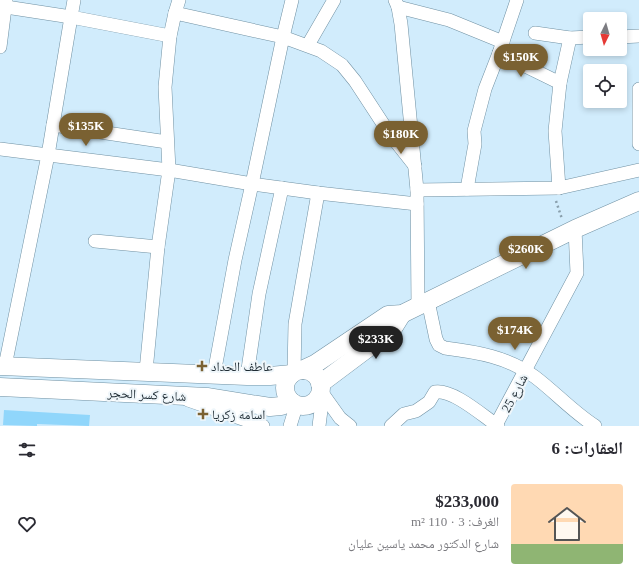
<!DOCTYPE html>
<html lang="ar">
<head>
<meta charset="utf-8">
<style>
  body { margin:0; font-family:"Times New Roman","Noto Naskh Arabic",serif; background:#f2f2f3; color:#2b2b33; direction:rtl; height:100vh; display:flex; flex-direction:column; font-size:15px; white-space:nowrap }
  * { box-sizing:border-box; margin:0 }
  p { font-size:13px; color:#7c7c81 }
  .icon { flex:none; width:22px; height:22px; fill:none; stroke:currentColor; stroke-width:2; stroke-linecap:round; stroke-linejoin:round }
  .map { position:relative; height:426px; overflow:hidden; direction:ltr }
  .side { display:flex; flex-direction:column; background:#fff; flex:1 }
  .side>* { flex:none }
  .needle { width:26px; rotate:185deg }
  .tools { position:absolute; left:583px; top:12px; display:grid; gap:8px }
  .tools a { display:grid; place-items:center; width:44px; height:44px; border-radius:4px; background:#fff; box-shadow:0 2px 6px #0003; font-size:20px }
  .price { position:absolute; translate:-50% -34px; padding:0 9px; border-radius:14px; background:#7a6132; color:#fff; font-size:13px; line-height:26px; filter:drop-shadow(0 1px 2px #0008) }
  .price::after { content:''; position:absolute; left:50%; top:24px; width:12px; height:9px; margin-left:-6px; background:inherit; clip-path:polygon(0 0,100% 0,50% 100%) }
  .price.on { background:#222; color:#fff }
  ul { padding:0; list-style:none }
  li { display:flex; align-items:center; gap:12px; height:100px; padding:0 16px }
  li+li { border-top:1px solid #e1e1e2 }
  li span { display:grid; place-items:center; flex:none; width:112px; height:80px; border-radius:4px; color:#555 }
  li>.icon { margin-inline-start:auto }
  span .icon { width:48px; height:48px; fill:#fffc; stroke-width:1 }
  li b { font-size:17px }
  h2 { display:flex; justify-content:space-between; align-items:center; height:48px; padding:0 16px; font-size:17px }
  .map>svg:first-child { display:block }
</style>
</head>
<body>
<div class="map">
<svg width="639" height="426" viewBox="0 0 639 426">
  <rect width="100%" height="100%" fill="#d1ecfc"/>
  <polygon fill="#90d6fb" points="4,410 90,415 89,426 37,424 37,426 3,425"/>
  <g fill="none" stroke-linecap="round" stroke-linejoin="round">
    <g stroke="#7091a3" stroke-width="14">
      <g id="minor">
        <polyline points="74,0 71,17 170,36"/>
        <polyline points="395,0 398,7 401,24 417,190 418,306"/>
        <polyline points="517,0 499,53 560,83 570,38"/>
        <polyline points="398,7 449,20 503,42"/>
        <polyline points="175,13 179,0"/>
        <polyline points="535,33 570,38 590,37"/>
        <polyline points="620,37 639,36"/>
        <polyline points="308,45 334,0"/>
        <polyline points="0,47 6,0"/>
        <polyline points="639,89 639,144"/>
        <polyline points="53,125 167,142"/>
        <polyline points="0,149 169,170 252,184 283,37 321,51 342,65 355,81 389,133 415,166"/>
        <polyline points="559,188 639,170"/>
        <polyline points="467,189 475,144 474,131 485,89 499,53"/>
        <polyline points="417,190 559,188 555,131 560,83"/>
        <polyline points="95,241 158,247"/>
        <path d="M428 301 436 339 439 345 445 348C477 352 508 357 535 377 555 392 573 412 595 426"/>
        <polyline points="5,366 48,155 71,17 6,7"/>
        <polyline points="146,371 158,247 169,170 165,87 170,36 175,13 283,37 292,0"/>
        <polyline points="294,372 295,324 318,193"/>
        <polyline points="214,374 235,260 252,184 318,193 417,204"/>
        <polyline points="247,376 259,294 282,188"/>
        <polyline points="320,390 340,418 350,426"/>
        <polyline points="317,398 321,410 319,426"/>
        <polyline points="188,400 263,426"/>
        <polyline points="496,425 577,273 575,229"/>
        <polyline points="290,426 294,413 294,403"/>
        <path d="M391 426 404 414 416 411 429 402 435 392C453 389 483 416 498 426"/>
      </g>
    </g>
    <g stroke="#7091a3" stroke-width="19">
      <g id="secondary">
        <polyline points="0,366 247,376 270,376 292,374"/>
        <polyline points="302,370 315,364 388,315 402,314 575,229 639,201"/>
        <circle cx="303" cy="388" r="18"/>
        <polyline points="320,384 392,330 402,314"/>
        <polyline points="0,387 207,397 270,407 281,406 292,402"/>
      </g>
    </g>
    <polyline stroke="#899fac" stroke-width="2.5" stroke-dasharray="2 3" stroke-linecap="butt" points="556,201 562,219"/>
    <use href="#minor" stroke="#fff" stroke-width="13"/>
    <use href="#secondary" stroke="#fff" stroke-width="18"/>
  </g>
  <g fill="#7a6132" stroke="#eff6fa" stroke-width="1.5">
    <path d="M200 360h4v4h4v4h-4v4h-4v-4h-4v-4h4z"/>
    <path d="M201 408h4v4h4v4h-4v4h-4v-4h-4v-4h4z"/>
  </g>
  <g text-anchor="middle" stroke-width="4" stroke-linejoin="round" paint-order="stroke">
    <g font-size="13" fill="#1f2c34" stroke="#eff6fa" text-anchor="start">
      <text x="211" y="371">عاطف الحداد</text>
      <text x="212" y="419">اسامه زكريا</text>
    </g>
    <g font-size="13" fill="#1f2c34" stroke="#eff6fa">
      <text transform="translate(514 393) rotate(-62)" y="5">شارع 25</text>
      <text transform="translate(147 394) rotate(3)" y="5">شارع كسر الحجر</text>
    </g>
  </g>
</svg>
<div class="tools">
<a><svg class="needle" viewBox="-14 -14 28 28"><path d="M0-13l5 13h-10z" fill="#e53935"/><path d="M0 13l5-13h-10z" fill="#7c7c81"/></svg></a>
<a><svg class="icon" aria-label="locate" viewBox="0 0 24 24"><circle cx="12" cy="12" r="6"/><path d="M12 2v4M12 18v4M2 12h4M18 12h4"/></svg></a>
</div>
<b class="price" style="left:521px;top:78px">$150K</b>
<b class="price" style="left:86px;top:147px">$135K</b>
<b class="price" style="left:401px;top:155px">$180K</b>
<b class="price" style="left:526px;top:270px">$260K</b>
<b class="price" style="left:515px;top:351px">$174K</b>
<b class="price on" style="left:376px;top:360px">$233K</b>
</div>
<section class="side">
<h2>العقارات: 6<svg class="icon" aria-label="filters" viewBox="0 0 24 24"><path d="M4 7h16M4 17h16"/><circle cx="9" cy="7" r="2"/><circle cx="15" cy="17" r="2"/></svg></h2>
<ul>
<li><span style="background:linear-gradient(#ffd9b3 75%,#8fb573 0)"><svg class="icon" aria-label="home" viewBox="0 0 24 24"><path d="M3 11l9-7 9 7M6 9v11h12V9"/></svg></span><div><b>$233,000</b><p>الغرف: 3 · 110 m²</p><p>شارع الدكتور محمد ياسين عليان</p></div><svg class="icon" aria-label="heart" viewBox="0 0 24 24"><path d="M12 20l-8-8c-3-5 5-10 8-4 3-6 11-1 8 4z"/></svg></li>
</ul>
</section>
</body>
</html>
